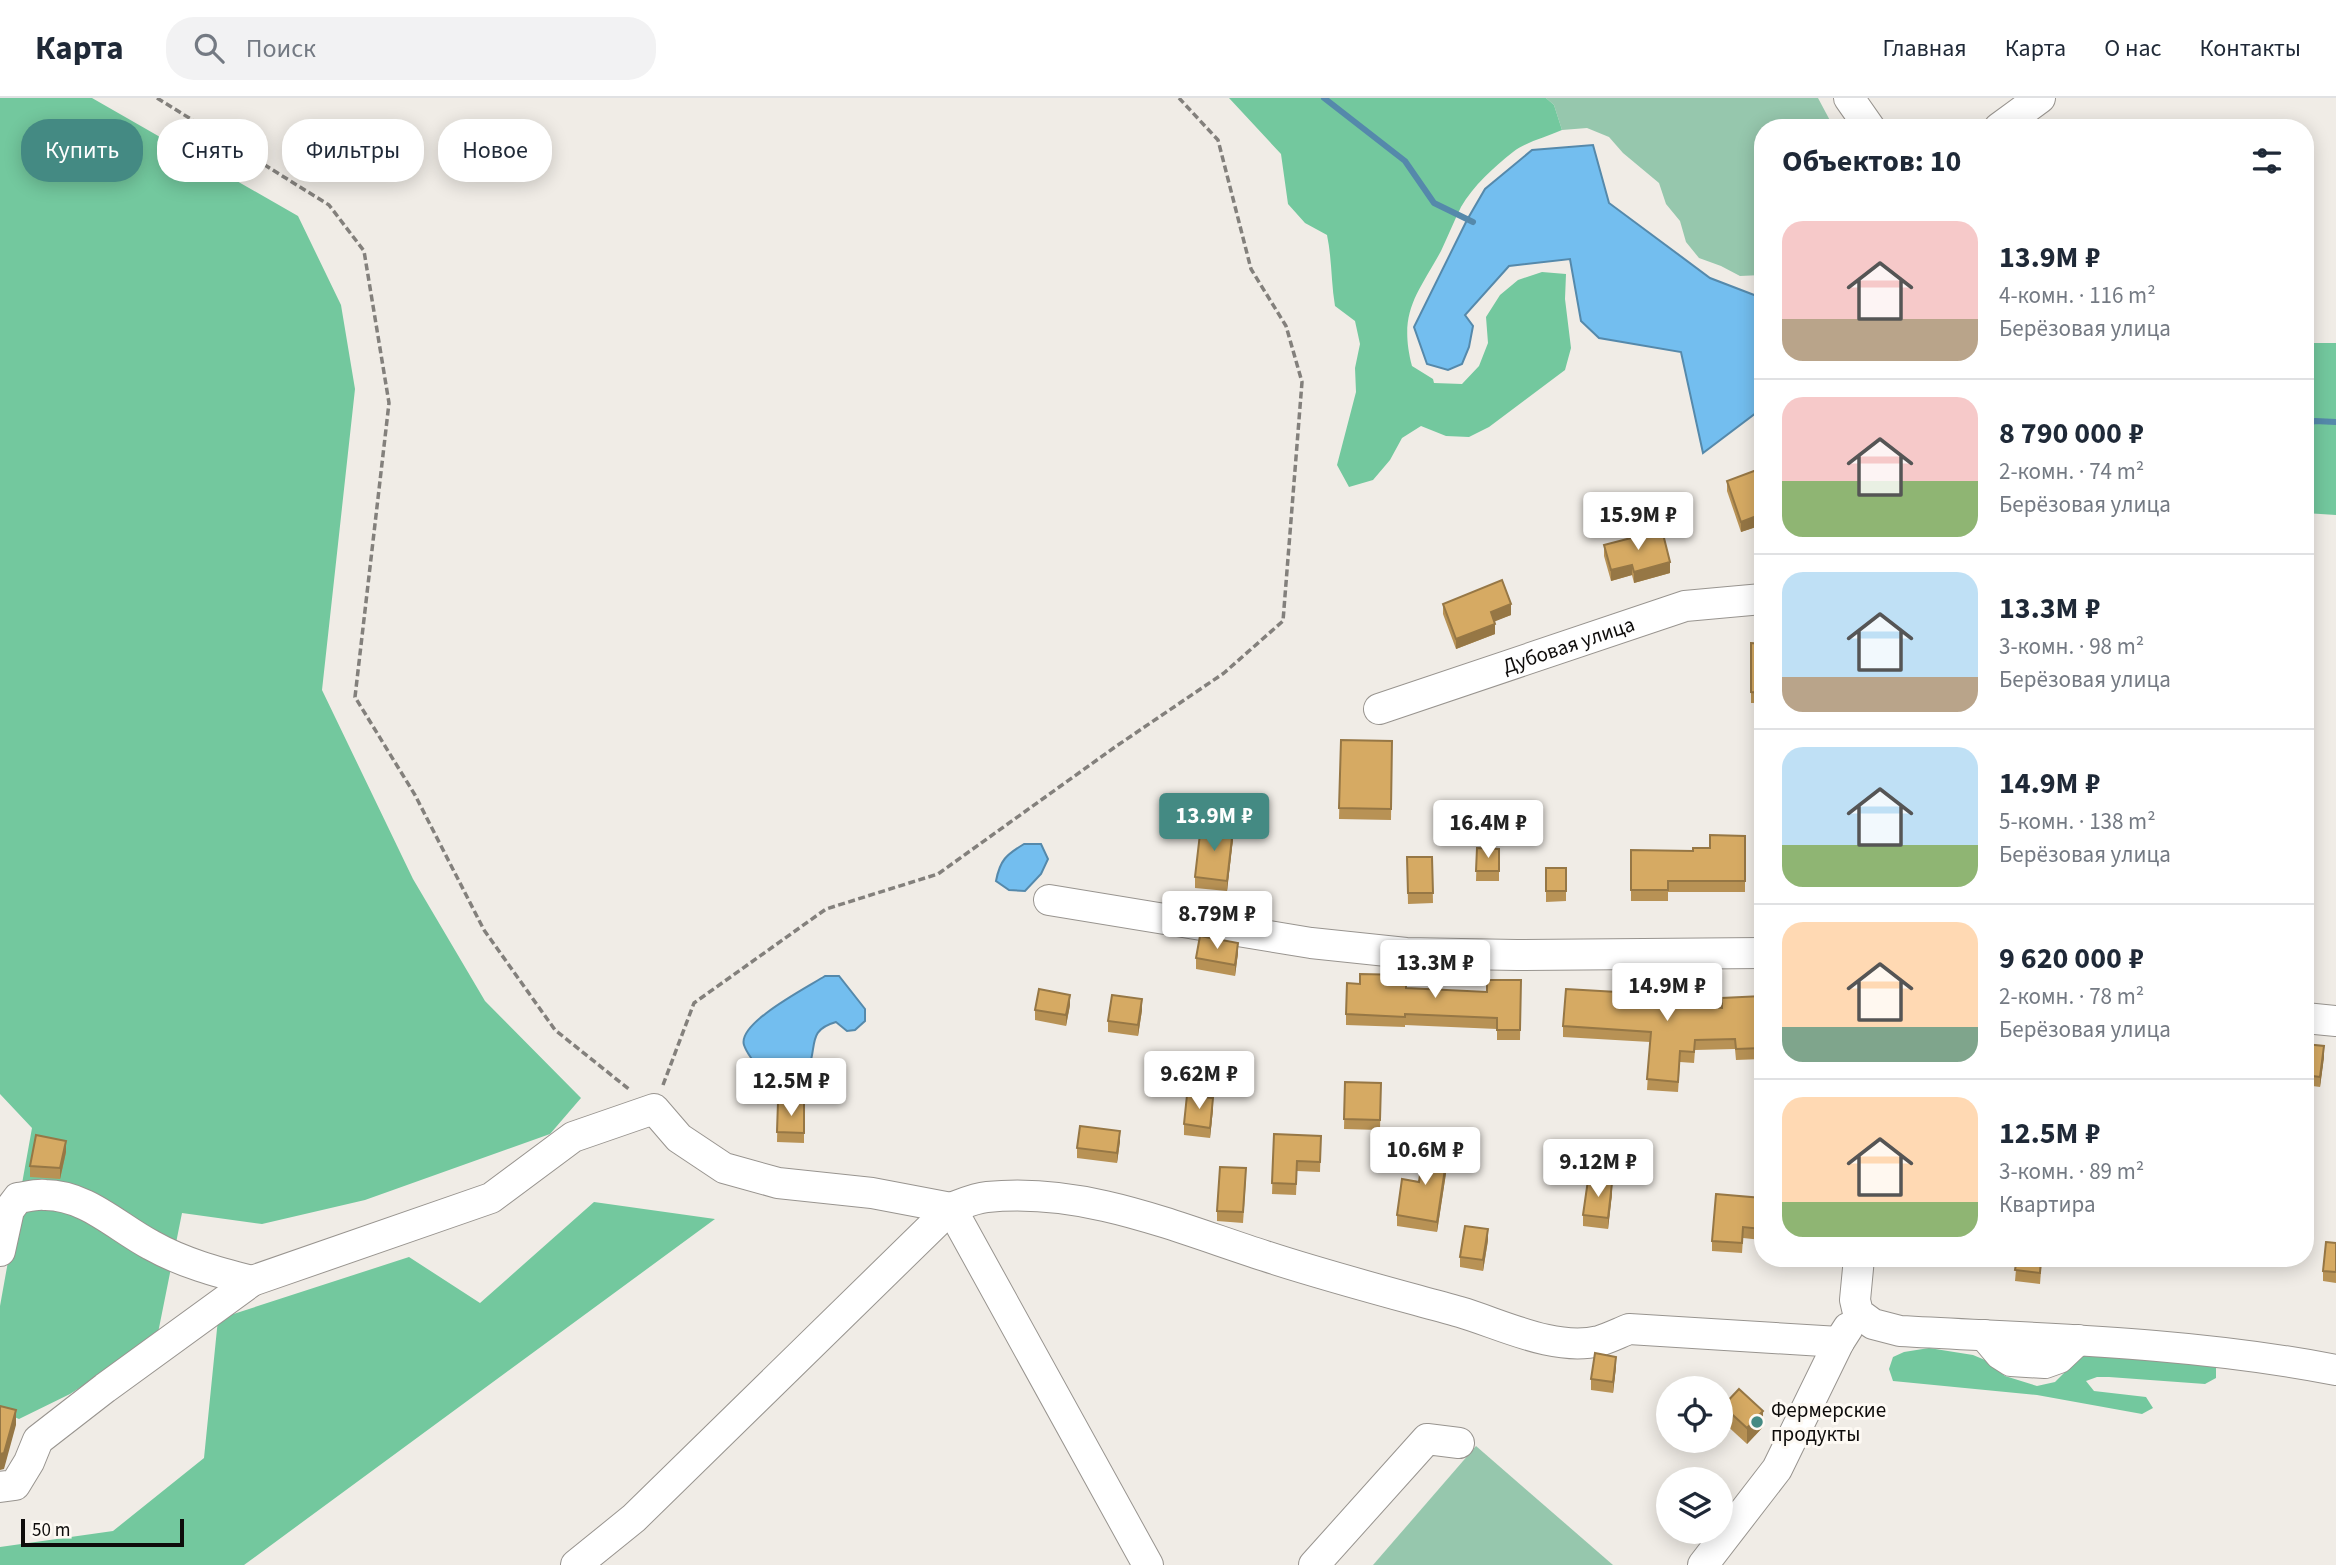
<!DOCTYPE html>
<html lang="ru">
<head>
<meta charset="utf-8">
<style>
  body { margin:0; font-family:"Source Sans 3",sans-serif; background:#f2f2f3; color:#1f2937; height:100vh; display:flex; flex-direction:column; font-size:26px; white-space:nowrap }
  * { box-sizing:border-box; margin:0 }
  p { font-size:23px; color:#747a83 }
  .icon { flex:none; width:38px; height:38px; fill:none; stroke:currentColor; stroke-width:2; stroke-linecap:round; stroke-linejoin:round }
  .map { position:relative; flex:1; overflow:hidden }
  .sheet { position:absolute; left:1754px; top:21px; width:560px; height:1148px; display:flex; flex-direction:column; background:#fff; border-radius:28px; box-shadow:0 4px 18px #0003 }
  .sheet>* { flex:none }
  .guide { position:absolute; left:21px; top:21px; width:665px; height:63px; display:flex; gap:14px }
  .tools { position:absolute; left:1656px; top:1278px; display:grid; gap:14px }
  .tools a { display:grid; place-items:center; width:77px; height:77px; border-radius:50%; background:#fff; box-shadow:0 4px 18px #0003; font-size:35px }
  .scale { position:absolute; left:21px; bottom:18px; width:163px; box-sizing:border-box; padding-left:7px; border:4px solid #0e0c0b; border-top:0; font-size:19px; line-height:24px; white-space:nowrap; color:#0e0c0b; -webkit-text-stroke:5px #fdf9f3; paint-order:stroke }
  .price { position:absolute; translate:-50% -60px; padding:0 16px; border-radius:7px; background:#fff; color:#222; font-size:23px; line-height:46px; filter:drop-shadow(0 2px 4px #0008) }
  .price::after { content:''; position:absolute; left:50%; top:42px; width:21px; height:16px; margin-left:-10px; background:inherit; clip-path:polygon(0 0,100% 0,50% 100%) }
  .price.on { background:#448a83; color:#fff }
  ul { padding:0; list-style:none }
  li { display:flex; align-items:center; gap:21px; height:175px; padding:0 28px }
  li+li { border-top:2px solid #e0e1e3 }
  li span { display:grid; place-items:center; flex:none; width:196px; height:140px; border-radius:21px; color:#555 }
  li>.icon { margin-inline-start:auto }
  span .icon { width:84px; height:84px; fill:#fffc; stroke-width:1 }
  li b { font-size:30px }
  h2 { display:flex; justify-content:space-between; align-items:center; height:84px; padding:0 28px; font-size:30px }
  .chip { padding:0 24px; border-radius:28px; background:#fff; box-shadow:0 4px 18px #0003; font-size:24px; line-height:63px }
  .chip.on { background:#448a83; color:#fff }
  header { display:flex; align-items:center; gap:42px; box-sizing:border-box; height:98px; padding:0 35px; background:#fff; border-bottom:2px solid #e0e1e3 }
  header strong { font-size:33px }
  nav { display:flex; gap:38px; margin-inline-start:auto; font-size:24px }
  .search { width:490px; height:63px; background:#f2f2f3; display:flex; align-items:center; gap:18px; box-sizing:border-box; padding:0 24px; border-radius:28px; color:#747a83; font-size:26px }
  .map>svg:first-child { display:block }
</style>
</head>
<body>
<header>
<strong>Карта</strong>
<div class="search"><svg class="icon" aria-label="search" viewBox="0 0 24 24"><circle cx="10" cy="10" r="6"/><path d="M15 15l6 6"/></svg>Поиск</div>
<nav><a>Главная</a><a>Карта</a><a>О нас</a><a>Контакты</a></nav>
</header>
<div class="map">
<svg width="2336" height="1467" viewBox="0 0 2336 1467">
  <rect width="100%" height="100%" fill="#f0ece6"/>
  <g fill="#96c7ad">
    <polygon points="1546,0 1818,0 1834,30 1762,30 1762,177 1740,178 1721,168 1699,160 1686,144 1680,123 1666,106 1659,85 1623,55 1609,39 1587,30 1562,32 1554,7"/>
    <polygon points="1476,1348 1613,1467 1373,1467"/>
  </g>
  <g fill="#73c89e">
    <polygon points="0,0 92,0 298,118 341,207 355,291 322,592 413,781 485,903 581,1000 550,1036 365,1102 262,1126 182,1115 157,1240 70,1296 19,1321 0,1313 0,1208 32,1030 0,996"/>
    <path d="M1229 0H1546L1554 7 1562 32C1546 39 1526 44 1513 54 1494 69 1473 88 1461 109 1454 123 1448 138 1441 153 1417 197 1398 214 1412 268L1433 281 1434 285 1462 286 1479 268 1488 245 1486 219 1500 197 1518 182 1542 174 1566 176 1565 201 1571 250 1565 272 1489 329 1469 339 1446 338 1421 328 1402 340 1390 362 1373 382 1349 389 1337 367 1356 294 1355 270 1360 246 1355 223 1335 208C1331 184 1332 161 1327 137L1305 125 1288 106 1281 56Z"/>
    <polygon points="2305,245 2336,245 2336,417 2305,415"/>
    <polygon points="594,1104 715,1121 244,1467 0,1467 0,1449 113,1433 204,1360 218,1221 409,1159 480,1205"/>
    <polygon points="1929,1250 1973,1257 1985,1262 2005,1278 2037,1288 2055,1284 2081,1258 2093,1255 2216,1267 2216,1280 2205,1286 2109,1279 2097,1279 2086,1283 2094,1293 2146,1299 2153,1310 2142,1316 2037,1297 1893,1283 1889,1271 1893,1259 1904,1254"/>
  </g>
  <g fill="#73beef" stroke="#5589ab" stroke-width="2">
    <polygon points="1593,47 1609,105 1710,180 1762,200 1762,313 1760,312 1703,355 1681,254 1599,240 1581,223 1570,161 1509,168 1465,217 1473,228 1469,249 1462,266 1448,272 1427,266 1414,229 1467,122 1485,91 1532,52"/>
    <path d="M1024 746H1041L1048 761 1041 776 1025 793 1009 792 996 783C1000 762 1006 757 1024 746Z"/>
    <path d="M825 878H839L865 911V923L855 932 847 933 836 924C808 932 817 946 809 969L784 984 774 986C765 977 748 959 744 947 737 925 808 889 825 878Z"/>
  </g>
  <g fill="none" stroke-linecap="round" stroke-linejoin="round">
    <g stroke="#5589ab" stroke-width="6">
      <polyline points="1324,0 1405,63 1434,105 1473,124"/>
      <polyline points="2305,327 2315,323 2336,324"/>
    </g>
    <g stroke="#98948f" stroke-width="32">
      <g id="minor">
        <polyline points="1849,0 1870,30"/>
        <polyline points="1999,30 2040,0"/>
        <path id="s1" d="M1379 611 1685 508 1762 501"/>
        <polyline points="1049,802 1311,845 1406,855 1517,857 1762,855"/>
        <polyline points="2305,920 2336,923"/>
        <polyline points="951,1110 1148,1467"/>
        <path d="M0 1153 9 1112 18 1100C26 1099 36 1096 45 1097 86 1097 117 1129 151 1147 183 1165 217 1174 252 1183"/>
        <path d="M1859 1160 1855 1202 1858 1215 1873 1226 1900 1233C2046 1241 2192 1244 2336 1272"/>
        <polyline points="1984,1237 2000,1256 2011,1263 2045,1265 2059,1260 2078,1242"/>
        <polyline points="0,1389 15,1387 29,1364 38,1342 105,1290 252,1183 491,1100 573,1039 654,1011 679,1040 724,1070 778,1085 872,1095 951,1110"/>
        <path d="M576 1467 634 1420 951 1110C962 1106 975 1100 987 1099 1084 1089 1175 1129 1265 1158 1329 1179 1395 1196 1460 1214 1501 1226 1555 1254 1599 1243 1609 1240 1619 1235 1629 1231L1839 1244"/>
        <polyline points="1314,1467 1427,1341 1459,1345"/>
        <polyline points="1703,1467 1777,1371 1839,1244 1848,1230"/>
      </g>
    </g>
    <g stroke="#83807c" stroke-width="3.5" stroke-dasharray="7 3.5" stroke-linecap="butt">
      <polyline points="157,0 329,107 364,153 389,305 355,599 415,697 484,832 555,932 630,992"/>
      <polyline points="663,987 694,905 826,811 938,776 1115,649 1224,575 1283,523 1302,284 1286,228 1251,171 1218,42 1179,0"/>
    </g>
    <use href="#minor" stroke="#fff" stroke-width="30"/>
  </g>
  <g fill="#b89255">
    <polygon points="1762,370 1762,427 1741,434 1727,393 1727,383"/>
    <polygon points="1604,447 1670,475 1634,485 1632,477 1611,483 1604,458"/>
    <polygon points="1443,506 1511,517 1494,523 1495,536 1456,551 1443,516"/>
    <polygon points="1751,545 1762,546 1762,605 1751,605"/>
    <polygon points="1341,642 1392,643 1391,722 1339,721"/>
    <polygon points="1757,702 1762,703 1762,750 1756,750"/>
    <polygon points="1745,738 1745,794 1668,794 1668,803 1631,803 1631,752 1693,753 1710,750"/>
    <polygon points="1233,741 1227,793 1195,790 1195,779"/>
    <polygon points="1477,750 1499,751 1499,783 1476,783"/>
    <polygon points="1407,759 1432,759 1433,805 1408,806"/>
    <polygon points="1546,770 1566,770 1566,803 1546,804"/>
    <polygon points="1238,855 1235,878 1196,871 1196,860"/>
    <polygon points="1521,882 1520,942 1497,942 1497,931 1405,927 1405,929 1346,927 1346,916 1406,890 1487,894"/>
    <polygon points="1762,898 1762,961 1736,962 1735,951 1695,952 1694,965 1680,964 1678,994 1647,992 1650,944 1563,939 1563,928 1685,908 1722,910"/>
    <polygon points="1070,907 1066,928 1035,922 1035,912"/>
    <polygon points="1142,912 1138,938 1108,934 1108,923"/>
    <polygon points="2305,946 2324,959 2320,989 2305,987"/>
    <polygon points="1345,984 1381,985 1380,1032 1344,1031"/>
    <polygon points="778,1004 804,1005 804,1045 777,1044"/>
    <polygon points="1213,1011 1210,1040 1184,1037 1184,1026"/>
    <polygon points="1274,1036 1321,1038 1320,1074 1297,1073 1296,1097 1272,1096"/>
    <polygon points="1120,1043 1117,1065 1077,1060 1077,1050"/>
    <polygon points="66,1054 60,1081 30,1079 30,1068"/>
    <polygon points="1448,1062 1437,1134 1397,1128 1397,1117 1419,1084"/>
    <polygon points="1246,1081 1243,1125 1217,1123 1217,1113"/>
    <polygon points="1612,1096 1608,1131 1583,1128 1583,1117"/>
    <polygon points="1762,1100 1762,1142 1743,1140 1742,1155 1712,1153 1712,1143"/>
    <polygon points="1488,1142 1483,1173 1460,1169 1460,1159"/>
    <polygon points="2336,1145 2336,1185 2323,1183 2323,1173"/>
    <polygon points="2017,1160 2042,1160 2040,1186 2015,1183"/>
    <polygon points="2268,1160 2285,1160 2284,1163"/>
    <polygon points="1616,1269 1613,1295 1591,1292 1591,1281"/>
    <polygon points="1723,1308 1763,1329 1747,1346 1723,1324"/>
  </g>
  <g fill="#967745">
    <polygon points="1762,416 1762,427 1741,434 1741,424"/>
    <polygon points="1670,464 1670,475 1634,485 1634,474"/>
    <polygon points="1632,467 1632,477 1611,483 1611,472"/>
    <polygon points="1511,506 1511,517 1491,525 1491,514"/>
    <polygon points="1495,526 1495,536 1456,551 1456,541"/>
    <polygon points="1233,731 1233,741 1227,793 1227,783"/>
    <polygon points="1238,845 1238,855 1235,878 1235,867"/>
    <polygon points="1070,897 1070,907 1066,928 1066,917"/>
    <polygon points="1142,901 1142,912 1138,938 1138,927"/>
    <polygon points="2324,948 2324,959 2320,989 2320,979"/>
    <polygon points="1213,1000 1213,1011 1210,1040 1210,1030"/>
    <polygon points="1120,1033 1120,1043 1117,1065 1117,1055"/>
    <polygon points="66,1043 66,1054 60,1081 60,1070"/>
    <polygon points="1448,1051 1448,1062 1437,1134 1437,1124"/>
    <polygon points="1612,1085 1612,1096 1608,1131 1608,1120"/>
    <polygon points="1488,1131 1488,1142 1483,1173 1483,1162"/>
    <polygon points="1616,1259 1616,1269 1613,1295 1613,1284"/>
    <polygon points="16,1312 16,1327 4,1371 0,1372 0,1356"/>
    <polygon points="1763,1313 1763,1329 1747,1346 1747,1330"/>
  </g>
  <g fill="#d6aa63" stroke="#967745" stroke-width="2">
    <polygon points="1762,370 1762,416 1741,424 1727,383"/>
    <polygon points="1662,432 1670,464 1634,474 1632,467 1611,472 1604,447"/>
    <polygon points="1502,482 1511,506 1491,514 1495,526 1456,541 1443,506"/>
    <polygon points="1751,545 1762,546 1762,595 1751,594"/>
    <polygon points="1341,642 1392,643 1391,711 1339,710"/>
    <polygon points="1757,702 1762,703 1762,739 1756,739"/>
    <polygon points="1201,727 1233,731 1227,783 1195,779"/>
    <polygon points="1710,737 1745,738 1745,783 1668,783 1668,792 1631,792 1631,752 1693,753 1693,750 1710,750"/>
    <polygon points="1477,750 1499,751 1499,773 1476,773"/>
    <polygon points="1407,759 1432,759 1433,795 1408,795"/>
    <rect x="1546" y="770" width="20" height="23"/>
    <polygon points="1200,838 1238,845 1235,867 1196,860"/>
    <polygon points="1360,876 1406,877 1406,890 1487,894 1487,882 1521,882 1520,932 1497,932 1497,920 1405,916 1405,919 1346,916 1347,885 1360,886"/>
    <polygon points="1039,891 1070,897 1066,917 1035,912"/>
    <polygon points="1566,891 1685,898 1684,907 1722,910 1722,900 1762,898 1762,950 1736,951 1735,941 1695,942 1694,954 1680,953 1678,984 1647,981 1651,934 1563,928"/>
    <polygon points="1112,897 1142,901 1138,927 1108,923"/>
    <polygon points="2305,946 2324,948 2320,979 2305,977"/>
    <polygon points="1345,984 1381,985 1380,1022 1344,1021"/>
    <polygon points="1187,997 1213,1000 1210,1030 1184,1026"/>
    <polygon points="778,1004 804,1005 804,1035 777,1034"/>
    <polygon points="1080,1028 1120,1033 1117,1055 1077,1050"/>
    <polygon points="1274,1036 1321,1038 1320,1064 1297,1063 1296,1086 1272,1085"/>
    <polygon points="36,1037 66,1043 60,1070 30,1068"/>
    <polygon points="1424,1047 1448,1051 1437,1124 1397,1117 1402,1081 1419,1084"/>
    <polygon points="1220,1069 1246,1070 1243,1114 1217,1113"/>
    <polygon points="1588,1082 1612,1085 1608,1120 1583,1117"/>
    <polygon points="1716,1096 1762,1100 1762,1131 1743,1129 1742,1145 1712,1143"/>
    <polygon points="1465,1128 1488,1131 1483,1162 1460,1159"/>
    <polygon points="2326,1144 2336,1145 2336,1174 2323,1173"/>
    <polygon points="2017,1160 2041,1160 2040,1175 2015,1172"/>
    <polygon points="1595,1255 1616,1259 1613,1284 1591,1281"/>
    <polygon points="1739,1291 1763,1313 1747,1330 1723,1308"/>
    <polygon points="0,1308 16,1312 4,1355 0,1356"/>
  </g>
  <circle fill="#448a83" stroke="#fdf9f3" stroke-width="2.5" cx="1757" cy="1324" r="7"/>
  <g text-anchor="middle" stroke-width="6" stroke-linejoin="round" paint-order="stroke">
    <g font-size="21" fill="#0e0c0b" stroke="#fdf9f3">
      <text dy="7" stroke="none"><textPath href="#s1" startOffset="200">Дубовая улица</textPath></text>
    </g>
    <g font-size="21" fill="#0e0c0b" stroke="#fdf9f3" text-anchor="start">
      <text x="1771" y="1319">Фермерские<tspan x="1771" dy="24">продукты</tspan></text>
    </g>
  </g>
</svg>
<div class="tools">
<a><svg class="icon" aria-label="locate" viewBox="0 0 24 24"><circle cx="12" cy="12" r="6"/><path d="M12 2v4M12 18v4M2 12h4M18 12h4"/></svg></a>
<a><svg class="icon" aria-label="layers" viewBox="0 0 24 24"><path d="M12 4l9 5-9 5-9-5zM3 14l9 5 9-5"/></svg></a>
</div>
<div class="scale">50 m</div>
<b class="price" style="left:1638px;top:454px">15.9M ₽</b>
<b class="price on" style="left:1214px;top:755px">13.9M ₽</b>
<b class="price" style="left:1488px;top:762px">16.4M ₽</b>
<b class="price" style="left:1217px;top:853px">8.79M ₽</b>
<b class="price" style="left:1435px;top:902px">13.3M ₽</b>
<b class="price" style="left:1667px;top:925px">14.9M ₽</b>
<b class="price" style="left:1199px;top:1013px">9.62M ₽</b>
<b class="price" style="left:791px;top:1020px">12.5M ₽</b>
<b class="price" style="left:1425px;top:1089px">10.6M ₽</b>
<b class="price" style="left:1598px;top:1101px">9.12M ₽</b>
<div class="guide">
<a class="chip on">Купить</a>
<a class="chip">Снять</a>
<a class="chip">Фильтры</a>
<a class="chip">Новое</a>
</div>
<section class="sheet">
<h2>Объектов: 10<svg class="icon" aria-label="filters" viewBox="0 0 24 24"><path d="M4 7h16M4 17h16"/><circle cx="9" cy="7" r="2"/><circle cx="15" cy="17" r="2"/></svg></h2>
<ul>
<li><span style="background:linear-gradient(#f6c9c9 70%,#b9a48a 0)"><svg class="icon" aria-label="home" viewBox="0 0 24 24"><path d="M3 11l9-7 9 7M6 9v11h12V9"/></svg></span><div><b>13.9M ₽</b><p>4-комн. · 116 m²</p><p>Берёзовая улица</p></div></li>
<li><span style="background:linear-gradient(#f6c9c9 60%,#8fb573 0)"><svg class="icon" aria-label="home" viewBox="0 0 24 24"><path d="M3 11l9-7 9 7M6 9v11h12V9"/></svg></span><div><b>8 790 000 ₽</b><p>2-комн. · 74 m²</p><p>Берёзовая улица</p></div></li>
<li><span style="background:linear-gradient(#bfe0f5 75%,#b9a48a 0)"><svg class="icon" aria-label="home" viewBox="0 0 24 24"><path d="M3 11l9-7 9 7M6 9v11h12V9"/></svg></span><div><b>13.3M ₽</b><p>3-комн. · 98 m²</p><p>Берёзовая улица</p></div></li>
<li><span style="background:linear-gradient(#bfe0f5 70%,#8fb573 0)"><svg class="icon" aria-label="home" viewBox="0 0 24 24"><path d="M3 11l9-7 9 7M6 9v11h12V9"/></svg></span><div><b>14.9M ₽</b><p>5-комн. · 138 m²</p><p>Берёзовая улица</p></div></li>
<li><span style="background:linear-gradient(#ffd9b3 75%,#7fa58c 0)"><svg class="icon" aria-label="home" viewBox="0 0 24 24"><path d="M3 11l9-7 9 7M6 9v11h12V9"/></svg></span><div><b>9 620 000 ₽</b><p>2-комн. · 78 m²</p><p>Берёзовая улица</p></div></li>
<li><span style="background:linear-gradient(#ffd9b3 75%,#8fb573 0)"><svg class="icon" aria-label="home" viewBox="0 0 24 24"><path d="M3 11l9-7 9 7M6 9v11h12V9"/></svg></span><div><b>12.5M ₽</b><p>3-комн. · 89 m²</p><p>Квартира</p></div></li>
</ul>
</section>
</div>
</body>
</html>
